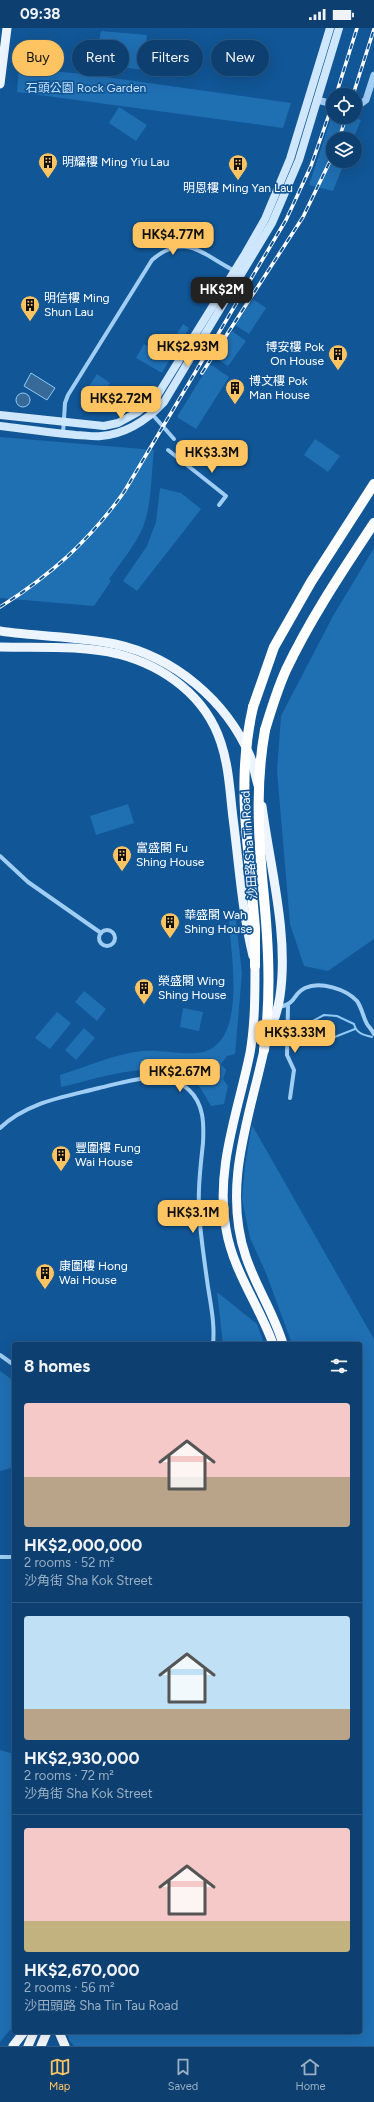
<!DOCTYPE html>
<html lang="en">
<head>
<meta charset="utf-8">
<style>
  body { margin:0; font-family:Figtree,"Noto Sans TC",sans-serif; background:#164775; color:#f1f3f6; height:100vh; display:flex; flex-direction:column; font-size:15px; white-space:nowrap }
  * { box-sizing:border-box; margin:0 }
  p { font-size:13px; color:#9aafc3 }
  .icon { flex:none; width:22px; height:22px; fill:none; stroke:currentColor; stroke-width:2; stroke-linecap:round; stroke-linejoin:round }
  .map { position:relative; flex:1; overflow:hidden }
  .drawer { position:absolute; left:12px; top:1314px; width:350px; height:692px; display:flex; flex-direction:column; background:#0d4070; border-radius:4px; box-shadow:0 4px 16px #0002,0 0 0 1px #2d5983 }
  .drawer>* { flex:none }
  .banner { position:absolute; left:12px; top:12px; width:350px; height:36px; display:flex; gap:8px }
  .controls { position:absolute; left:326px; top:60px; display:grid; gap:8px }
  .controls a { display:grid; place-items:center; width:36px; height:36px; border-radius:50%; background:#0d4070; box-shadow:0 4px 16px #0002,0 0 0 1px #2d5983; font-size:20px }
  .price { position:absolute; translate:-50% -34px; padding:0 9px; border-radius:8px; background:#ffc462; color:#111; font-size:13px; line-height:26px; filter:drop-shadow(0 1px 2px #0008) }
  .price::after { content:''; position:absolute; left:50%; top:24px; width:12px; height:9px; margin-left:-6px; background:inherit; clip-path:polygon(0 0,100% 0,50% 100%) }
  .price.on { background:#222; color:#fff }
  ul { padding:0; list-style:none }
  li { display:grid; align-content:center; gap:8px; height:212px; padding:0 12px }
  li+li { border-top:1px solid #2d5983 }
  li span { display:grid; place-items:center; height:124px; border-radius:4px; color:#555 }
  li>.icon { margin-inline-start:auto }
  span .icon { width:72px; height:72px; fill:#fffc; stroke-width:1 }
  li b { font-size:17px }
  h2 { display:flex; justify-content:space-between; align-items:center; height:48px; padding:0 12px; font-size:17px }
  .chip { padding:0 14px; border-radius:18px; background:#0d4070; box-shadow:0 4px 16px #0002,0 0 0 1px #2d5983; font-size:14px; line-height:36px }
  .chip.on { background:#ffc462; color:#111 }
  .status { display:flex; justify-content:space-between; align-items:center; height:28px; padding:0 20px; background:#0d4070; direction:ltr }
  .status svg { height:11px; fill:currentColor }
  .menu { display:flex; justify-content:space-around; align-items:center; height:56px; border-top:1px solid #2d5983; background:#0d4070; font-size:11px; color:#9aafc3 }
  .menu a { display:grid; justify-items:center; gap:2px }
  .menu .on { color:#ffc462 }
  .map>svg:first-child { display:block }
</style>
</head>
<body>
<div class="status"><b>09:38</b><svg viewBox="0 0 49 12"><path d="M0 12V9h3v3zM5 12V6h3v6zM10 12V3h3v9zM15 12V0h3v12zM26 1h20v11H26zM47 4h2v5h-2z"/></svg></div>
<div class="map">
<svg width="374" height="2018" viewBox="0 0 374 2018">
  <rect width="100%" height="100%" fill="#115696"/>
  <g fill="#1f6fb3">
    <path d="M101 3 147 7 143 42 106 37C95 29 99 15 101 3Z"/>
    <polygon points="19,40 84,46 291,75 283,100 17,64"/>
    <polygon points="119,79 147,97 136,113 109,95"/>
    <polygon points="333,84 333,89 351,89 361,92 353,111 333,111 333,133 345,133 333,163 309,157"/>
    <polygon points="253,271 266,280 249,306 235,297"/>
    <polygon points="183,296 189,300 173,327 166,323"/>
    <polygon points="232,303 246,313 228,338 214,329"/>
    <polygon points="144,316 170,331 162,345 136,330"/>
    <polygon points="209,337 213,338 229,349 196,401 177,389"/>
    <polygon points="97,346 110,355 94,381 80,372"/>
    <path d="M0 409 154 422C151 447 152 476 143 499 135 518 121 534 109 551L111 553 94 578 0 570Z"/>
    <polygon points="315,411 340,428 328,444 304,427"/>
    <polygon points="160,460 181,465 201,481 137,563 123,553 147,518 156,494"/>
    <polygon points="374,520 374,911 328,943 304,938 290,896 277,743 281,688 333,588"/>
    <polygon points="128,776 134,795 96,807 90,788"/>
    <path d="M235 884 242 945 235 1026 227 1028 221 1036 226 1042 223 1051 228 1058 224 1076 211 1078C207 1072 203 1063 198 1057 169 1025 97 1051 61 1059L60 1047C86 1039 114 1026 142 1023 158 1021 188 1028 203 1024 247 1013 231 927 229 894Z"/>
    <polygon points="84,963 106,981 97,993 75,974"/>
    <polygon points="183,980 203,984 199,1003 180,999"/>
    <polygon points="57,984 71,995 50,1021 35,1010"/>
    <polygon points="84,1000 95,1010 76,1032 65,1022"/>
    <polygon points="252,1097 374,1311 374,2018 74,2018 69,2012 67,2004 360,2004 360,1316 292,1316 266,1245 250,1210 242,1171 245,1137"/>
    <polygon points="217,1264 257,1296 264,1316 223,1316"/>
    <polygon points="0,1343 14,1353 14,1439 0,1443"/>
    <polygon points="0,1722 14,1726 14,1997 0,2014"/>
  </g>
  <g fill="#376a98" stroke="#91c9f7">
    <polygon points="31,345 55,360 47,372 24,358"/>
    <circle cx="23" cy="372" r="7"/>
  </g>
  <g fill="none" stroke-linecap="round" stroke-linejoin="round">
    <g stroke="#91c9f7" stroke-width="2">
      <polyline points="303,998 310,1000 312,1008 327,1012 355,1001"/>
      <path d="M291 1001 309 995 324 987 337 988 354 996C356 1005 363 1007 372 1009"/>
    </g>
    <g stroke="#a0cdf4" stroke-width="4">
      <polyline points="152,386 174,411"/>
      <path d="M63 406 65 375 68 367 152 232C185 203 203 227 235 243"/>
      <polyline points="168,422 226,468 219,477"/>
      <polyline points="0,828 28,854 101,905"/>
      <circle cx="107" cy="910" r="8"/>
      <polyline points="288,978 287,1027 294,1042 290,1070"/>
      <path d="M279 979C297 976 292 966 305 960 320 953 346 961 357 973 362 980 363 989 367 996 369 999 372 1002 374 1006"/>
      <path d="M0 1100C27 1074 64 1069 99 1060 126 1054 165 1039 189 1062 204 1076 204 1096 203 1115 200 1142 197 1169 200 1196 202 1217 205 1238 208 1259 211 1278 215 1297 213 1316"/>
      <polyline points="0,1327 14,1337"/>
      <polyline points="0,1529 14,1529"/>
    </g>
    <g stroke="#a0cdf4" stroke-width="7">
      <polyline points="317,72 333,76"/>
      <polyline points="355,80 366,72 374,47"/>
    </g>
    <g stroke="#cfe7fd" stroke-width="8">
      <polyline points="0,387 104,398 118,395 138,384 157,368 245,226 265,191 290,131 330,0"/>
      <path d="M0 398C25 401 51 405 76 407 84 407 93 409 101 408 126 406 148 391 164 374L272 195 299 132 339 0"/>
    </g>
    <g stroke="#ecf5ff" stroke-width="9">
      <polyline points="0,56 7,0"/>
      <path d="M0 603C38 609 77 608 115 616 174 629 226 672 250 728 254 737 255 748 258 757"/>
      <path d="M0 619C39 620 80 617 118 626 164 638 206 668 221 715 229 739 230 765 233 790 239 836 242 883 253 928"/>
      <path d="M262 778C270 839 289 907 280 968 278 983 273 996 268 1010"/>
    </g>
    <g stroke="#f6faff" stroke-width="9">
      <path d="M255 938C255 967 255 996 250 1025 238 1084 215 1141 226 1201 233 1243 259 1277 273 1316"/>
      <path d="M264 1022C249 1091 222 1159 246 1229 256 1259 274 1285 283 1316"/>
      <polyline points="59,2004 65,2018"/>
      <polyline points="13,2018 24,2004"/>
      <polyline points="28,2018 34,2004"/>
      <polyline points="41,2018 47,2004"/>
    </g>
    <g stroke="#fff" stroke-width="10">
      <polyline points="253,679 274,619 311,554 374,456"/>
      <path d="M265 702C271 682 277 662 286 642 310 591 343 542 374 495"/>
      <polyline points="248,822 255,900 255,938"/>
      <path d="M262 849C268 907 272 965 264 1022"/>
    </g>
    <g stroke="#fff" stroke-width="3.5">
      <g id="rail">
        <polyline points="336,67 357,0"/>
        <polyline points="353,67 374,1"/>
        <polyline points="339,111 346,89"/>
        <polyline points="202,345 303,189 333,127"/>
        <path d="M0 579C51 547 89 513 124 464L286 192 311 138 333 75"/>
      </g>
    </g>
    <use href="#rail" stroke="#115696" stroke-width="2" stroke-dasharray="6" stroke-linecap="butt"/>
    <g stroke="#fff" stroke-width="10">
      <path d="M248 822C243 774 242 727 253 679"/>
      <path d="M262 849C258 799 256 752 265 702"/>
    </g>
  </g>
  <defs>
    <g id="building-pin" transform="scale(1)"><path d="M0 17L-7.5 6A9.5 9.5 0 1 1 7.5 6Z" fill="#ffc462" stroke="#115696"/><path d="M-4-6H4V6H1V3H-1V6H-4ZM-2.5-4.3h1.7v1.8h-1.7ZM.8-4.3h1.7v1.8H.8ZM-2.5-1h1.7V.8h-1.7ZM.8-1h1.7V.8H.8Z" fill="#111"/></g>
  </defs>
  <g fill-rule="evenodd">
    <use href="#building-pin" x="48" y="134"/>
    <use href="#building-pin" x="238" y="136"/>
    <use href="#building-pin" x="30" y="277"/>
    <use href="#building-pin" x="338" y="326"/>
    <use href="#building-pin" x="235" y="360"/>
    <use href="#building-pin" x="122" y="827"/>
    <use href="#building-pin" x="170" y="894"/>
    <use href="#building-pin" x="144" y="960"/>
    <use href="#building-pin" x="61" y="1127"/>
    <use href="#building-pin" x="45" y="1245"/>
  </g>
  <g text-anchor="middle" stroke-width="3.5" stroke-linejoin="round" paint-order="stroke">
    <g font-size="12" fill="#c8e5fe" stroke="#115696">
      <text x="86" y="64">石頭公園 Rock Garden</text>
    </g>
    <g font-size="12" fill="#fff" stroke="#115696" text-anchor="start">
      <text x="62" y="138">明耀樓 Ming Yiu Lau</text>
      <text x="238" y="164" text-anchor="middle">明恩樓 Ming Yan Lau</text>
      <text x="44" y="274">明信樓 Ming<tspan x="44" dy="14">Shun Lau</tspan></text>
      <text x="324" y="323" text-anchor="end">博安樓 Pok<tspan x="324" dy="14">On House</tspan></text>
      <text x="249" y="357">博文樓 Pok<tspan x="249" dy="14">Man House</tspan></text>
      <text x="136" y="824">富盛閣 Fu<tspan x="136" dy="14">Shing House</tspan></text>
      <text x="184" y="891">華盛閣 Wah<tspan x="184" dy="14">Shing House</tspan></text>
      <text x="158" y="957">榮盛閣 Wing<tspan x="158" dy="14">Shing House</tspan></text>
      <text x="75" y="1124">豐圍樓 Fung<tspan x="75" dy="14">Wai House</tspan></text>
      <text x="59" y="1242">康圍樓 Hong<tspan x="59" dy="14">Wai House</tspan></text>
    </g>
    <g font-size="12" fill="#fff" stroke="#115696">
      <text transform="translate(249 817) rotate(-94)" y="4">沙田路 Sha Tin Road</text>
    </g>
  </g>
</svg>
<div class="controls">
<a><svg class="icon" aria-label="locate" viewBox="0 0 24 24"><circle cx="12" cy="12" r="6"/><path d="M12 2v4M12 18v4M2 12h4M18 12h4"/></svg></a>
<a><svg class="icon" aria-label="layers" viewBox="0 0 24 24"><path d="M12 4l9 5-9 5-9-5zM3 14l9 5 9-5"/></svg></a>
</div>
<b class="price" style="left:173px;top:228px">HK$4.77M</b>
<b class="price on" style="left:222px;top:283px">HK$2M</b>
<b class="price" style="left:188px;top:340px">HK$2.93M</b>
<b class="price" style="left:121px;top:392px">HK$2.72M</b>
<b class="price" style="left:212px;top:446px">HK$3.3M</b>
<b class="price" style="left:295px;top:1026px">HK$3.33M</b>
<b class="price" style="left:180px;top:1065px">HK$2.67M</b>
<b class="price" style="left:193px;top:1206px">HK$3.1M</b>
<div class="banner">
<a class="chip on">Buy</a>
<a class="chip">Rent</a>
<a class="chip">Filters</a>
<a class="chip">New</a>
</div>
<section class="drawer">
<h2>8 homes<svg class="icon" aria-label="filters" viewBox="0 0 24 24"><path d="M4 7h16M4 17h16"/><circle cx="9" cy="7" r="2"/><circle cx="15" cy="17" r="2"/></svg></h2>
<ul>
<li><span style="background:linear-gradient(#f6c9c9 60%,#b9a48a 0)"><svg class="icon" aria-label="home" viewBox="0 0 24 24"><path d="M3 11l9-7 9 7M6 9v11h12V9"/></svg></span><div><b>HK$2,000,000</b><p>2 rooms · 52 m²</p><p>沙角街 Sha Kok Street</p></div></li>
<li><span style="background:linear-gradient(#bfe0f5 75%,#b9a48a 0)"><svg class="icon" aria-label="home" viewBox="0 0 24 24"><path d="M3 11l9-7 9 7M6 9v11h12V9"/></svg></span><div><b>HK$2,930,000</b><p>2 rooms · 72 m²</p><p>沙角街 Sha Kok Street</p></div></li>
<li><span style="background:linear-gradient(#f6c9c9 75%,#c2b280 0)"><svg class="icon" aria-label="home" viewBox="0 0 24 24"><path d="M3 11l9-7 9 7M6 9v11h12V9"/></svg></span><div><b>HK$2,670,000</b><p>2 rooms · 56 m²</p><p>沙田頭路 Sha Tin Tau Road</p></div></li>
</ul>
</section>
</div>
<nav class="menu">
<a class="on"><svg class="icon" aria-label="map" viewBox="0 0 24 24"><path d="M3 6l6-2 6 2 6-2v14l-6 2-6-2-6 2zM9 4v14M15 6v14"/></svg>Map</a>
<a><svg class="icon" aria-label="saved" viewBox="0 0 24 24"><path d="M7 4h10v16l-5-4-5 4z"/></svg>Saved</a>
<a><svg class="icon" aria-label="home" viewBox="0 0 24 24"><path d="M3 11l9-7 9 7M6 9v11h12V9"/></svg>Home</a>
</nav>
</body>
</html>
